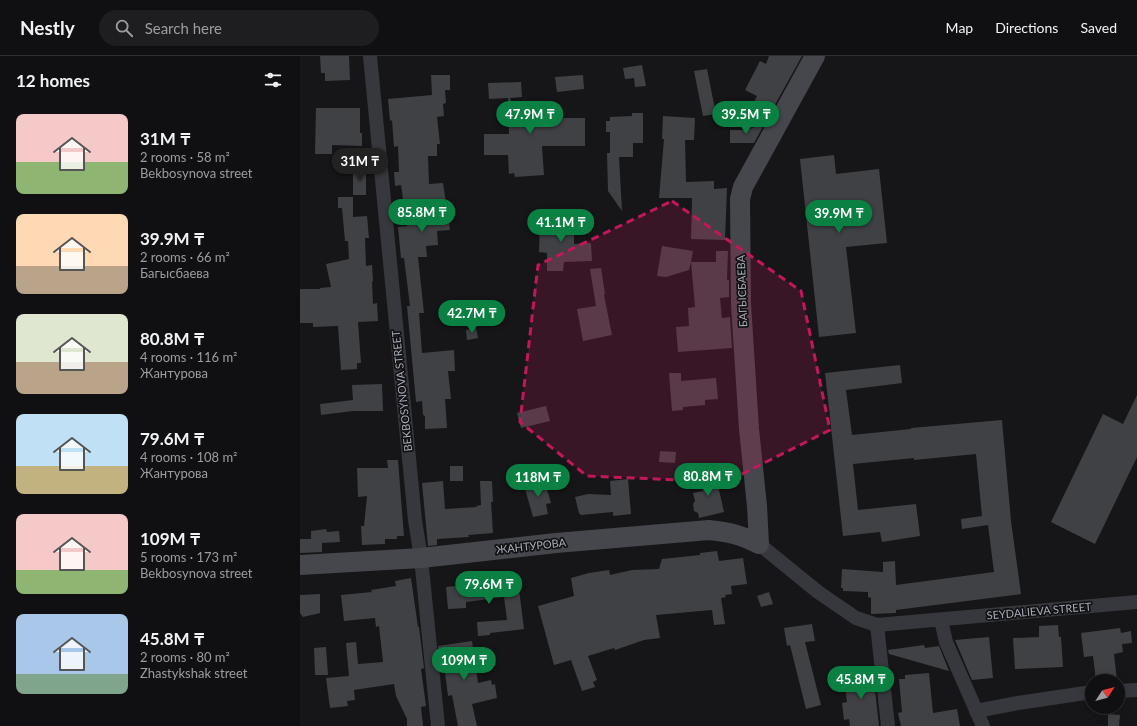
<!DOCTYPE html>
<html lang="en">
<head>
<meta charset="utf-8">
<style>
  body { margin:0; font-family:Lato,sans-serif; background:#1e1e20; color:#f1f3f6; height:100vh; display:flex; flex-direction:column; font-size:15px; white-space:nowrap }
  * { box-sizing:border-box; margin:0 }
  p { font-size:13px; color:#9c9d9f }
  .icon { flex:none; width:22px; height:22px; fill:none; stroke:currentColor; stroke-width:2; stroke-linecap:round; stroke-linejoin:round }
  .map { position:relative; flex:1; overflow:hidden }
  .sheet { display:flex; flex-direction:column; background:#101012; width:300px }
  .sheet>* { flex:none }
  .needle { width:26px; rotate:54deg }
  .buttons { position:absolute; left:785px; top:618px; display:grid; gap:8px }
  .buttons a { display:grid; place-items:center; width:40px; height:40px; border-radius:50%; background:#101012; box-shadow:0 2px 10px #0003,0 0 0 1px #303032; font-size:20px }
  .price { position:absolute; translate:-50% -34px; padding:0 9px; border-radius:14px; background:#0b8043; color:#fff; font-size:13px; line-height:26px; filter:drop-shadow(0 1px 2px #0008) }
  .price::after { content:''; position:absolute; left:50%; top:24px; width:12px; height:9px; margin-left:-6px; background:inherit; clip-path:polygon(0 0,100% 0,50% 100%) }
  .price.active { background:#222; color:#fff }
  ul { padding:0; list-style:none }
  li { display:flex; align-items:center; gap:12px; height:100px; padding:0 16px }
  li span { display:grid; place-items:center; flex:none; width:112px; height:80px; border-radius:8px; color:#555 }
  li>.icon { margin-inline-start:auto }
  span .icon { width:48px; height:48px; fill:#fffc; stroke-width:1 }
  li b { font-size:17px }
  h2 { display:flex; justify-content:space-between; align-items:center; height:48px; padding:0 16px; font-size:17px }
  header { display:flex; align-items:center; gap:24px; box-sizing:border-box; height:56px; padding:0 20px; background:#101012; border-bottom:1px solid #303032 }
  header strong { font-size:19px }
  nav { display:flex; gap:22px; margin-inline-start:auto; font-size:14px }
  .search { width:280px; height:36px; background:#1e1e20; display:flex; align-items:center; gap:10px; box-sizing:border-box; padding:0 14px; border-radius:22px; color:#9c9d9f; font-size:15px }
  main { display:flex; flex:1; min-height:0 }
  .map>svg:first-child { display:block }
</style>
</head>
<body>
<header>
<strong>Nestly</strong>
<div class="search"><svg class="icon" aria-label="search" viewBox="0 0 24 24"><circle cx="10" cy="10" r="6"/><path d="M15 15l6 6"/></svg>Search here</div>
<nav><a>Map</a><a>Directions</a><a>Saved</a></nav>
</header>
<main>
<section class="sheet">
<h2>12 homes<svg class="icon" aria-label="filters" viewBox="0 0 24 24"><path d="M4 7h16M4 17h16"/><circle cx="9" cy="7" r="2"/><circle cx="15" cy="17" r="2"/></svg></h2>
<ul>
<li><span style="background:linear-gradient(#f6c9c9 60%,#8fb573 0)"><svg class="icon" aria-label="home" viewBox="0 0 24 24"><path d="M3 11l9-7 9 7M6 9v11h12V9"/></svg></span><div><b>31M ₸</b><p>2 rooms · 58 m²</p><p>Bekbosynova street</p></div></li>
<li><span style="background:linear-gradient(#ffd9b3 65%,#b9a48a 0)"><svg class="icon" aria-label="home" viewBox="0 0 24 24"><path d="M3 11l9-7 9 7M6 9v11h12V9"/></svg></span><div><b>39.9M ₸</b><p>2 rooms · 66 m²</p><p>Багысбаева</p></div></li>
<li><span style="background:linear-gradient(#dfe7d0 60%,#b9a48a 0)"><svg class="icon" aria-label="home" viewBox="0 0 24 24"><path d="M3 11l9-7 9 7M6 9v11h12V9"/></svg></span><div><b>80.8M ₸</b><p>4 rooms · 116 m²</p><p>Жантурова</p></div></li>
<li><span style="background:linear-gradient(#bfe0f5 65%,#c2b280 0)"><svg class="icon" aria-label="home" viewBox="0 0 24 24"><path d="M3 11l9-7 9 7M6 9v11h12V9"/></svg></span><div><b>79.6M ₸</b><p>4 rooms · 108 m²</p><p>Жантурова</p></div></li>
<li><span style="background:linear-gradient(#f6c9c9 70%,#8fb573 0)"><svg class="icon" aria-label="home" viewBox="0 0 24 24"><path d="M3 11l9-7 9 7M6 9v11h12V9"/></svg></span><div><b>109M ₸</b><p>5 rooms · 173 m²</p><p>Bekbosynova street</p></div></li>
<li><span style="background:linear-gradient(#a9c7e8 75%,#7fa58c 0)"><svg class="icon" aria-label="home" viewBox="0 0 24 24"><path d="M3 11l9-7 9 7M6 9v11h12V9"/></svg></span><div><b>45.8M ₸</b><p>2 rooms · 80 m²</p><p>Zhastykshak street</p></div></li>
</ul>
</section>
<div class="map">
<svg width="837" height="670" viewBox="0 0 837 670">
  <rect width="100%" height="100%" fill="#161618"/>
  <g fill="#404145">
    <polygon points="20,0 49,0 50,24 25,25 25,17 21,17"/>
    <polygon points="469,0 502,0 467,63 450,54 457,40 445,34 460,5 466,8"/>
    <polygon points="342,9 346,30 335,31 334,22 325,23 323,12"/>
    <polygon points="407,13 416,58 403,60 394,15"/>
    <polygon points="131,19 150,19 150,34 145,34 146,47 143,48 144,60 137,61 140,88 137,88 137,100 128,100 129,128 143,127 150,174 137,175 138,189 126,190 127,201 118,201 124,257 119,257 122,297 154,294 155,315 148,315 151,343 145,343 147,372 125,373 125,360 123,359 122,345 116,346 107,250 110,250 104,202 101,202 98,171 107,170 101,129 95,130 94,116 99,116 98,90 94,91 92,64 90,65 88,43 132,39"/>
    <polygon points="283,19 284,33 257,36 255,21"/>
    <polygon points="221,26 222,41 210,42 220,68 240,67 240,62 285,62 285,90 242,90 244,119 215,121 214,117 209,118 208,99 184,99 184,78 209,78 208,42 189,43 188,27"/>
    <polygon points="16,52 60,52 60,77 62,77 62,90 32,89 32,98 15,98"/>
    <polygon points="332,57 343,57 343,87 333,87 333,101 319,101 322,155 308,135 307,97 310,97 310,76 306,76 306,65 310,65 310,61 332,60"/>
    <polygon points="363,60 395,62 394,84 385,84 386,126 414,125 414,133 427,132 425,184 391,183 392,142 359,142 364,83 362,83"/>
    <polygon points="465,67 454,87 430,87 430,74 447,74"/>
    <polygon points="534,99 536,118 579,113 587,187 546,191 556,277 519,281 500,103"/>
    <rect x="53" y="113" width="13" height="26"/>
    <polygon points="38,141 53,141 53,161 67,160 69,182 65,182 66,210 72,209 73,225 72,226 73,248 77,247 78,265 58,266 61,307 57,307 57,313 41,314 38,270 13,271 13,267 0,267 0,233 20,233 20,232 31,231 26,208 49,203 48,185 45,185 42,152 38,152"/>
    <polygon points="240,161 274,162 274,188 291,187 292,205 264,206 263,215 247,215 247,197 239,196"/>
    <polygon points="362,190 393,195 391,206 416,206 416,195 428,195 427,224 429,224 429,241 420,242 422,262 430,261 432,292 378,296 376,271 389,270 388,252 395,251 391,206 389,214 366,221 357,220"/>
    <polygon points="301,212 305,238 304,239 312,279 283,285 277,253 296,250 290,213"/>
    <polygon points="176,272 178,282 167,284 166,274"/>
    <polygon points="600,309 602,327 546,334 552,379 611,373 611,372 702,364 711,465 721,538 596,554 596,557 571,558 571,542 568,541 568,536 543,535 543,532 541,532 542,513 583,516 583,506 595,505 596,529 694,516 688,469 662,473 661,463 682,460 676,398 614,404 614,402 553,408 558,454 616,448 620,480 582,486 580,476 543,480 525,317"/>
    <polygon points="369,317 381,317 381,325 416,322 418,343 405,344 405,349 383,351 383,354 372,355"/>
    <polygon points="82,328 83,355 53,355 21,359 20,348 53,344 52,329"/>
    <polygon points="837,339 837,401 795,488 751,466 803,358 823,368"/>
    <polygon points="246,350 250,365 221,372 217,357"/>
    <polygon points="360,395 376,396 375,407 359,406"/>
    <polygon points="87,404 98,404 104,480 97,480 97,483 85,483 85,488 62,489 61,470 64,470 67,440 58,441 57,412 88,412"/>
    <rect x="150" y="410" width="13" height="15"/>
    <polygon points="415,416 424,456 399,462 398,457 394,455 393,448 395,445 393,437 403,435 400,417"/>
    <polygon points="244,423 251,447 246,448 248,458 233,461 224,429"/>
    <polygon points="328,423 331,458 313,460 313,456 281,459 279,457 275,441 288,438 311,439 310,425"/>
    <polygon points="143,425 145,453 177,451 176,450 181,449 180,425 192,425 193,446 191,446 193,477 168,479 169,481 137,483 137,489 128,490 122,427"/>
    <polygon points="26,473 27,476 39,475 40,486 22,487 22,496 0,497 0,483 11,483 11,475"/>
    <polygon points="417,495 419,505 443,502 447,528 431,530 432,538 425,539 426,541 421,542 425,568 414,569 412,554 356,559 360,582 344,584 315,594 314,592 288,600 297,624 293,626 295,631 282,635 271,604 254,609 238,550 274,540 271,522 289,517 309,514 310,519 332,514 359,513 362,503 400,499 400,497"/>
    <polygon points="111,522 118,571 119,571 124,612 121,613 126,650 121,651 123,670 107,670 107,663 96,640 94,628 54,634 55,644 47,645 48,650 30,652 26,622 49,620 46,587 56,586 58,608 83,606 79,570 76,571 75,562 44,565 41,539 72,536 71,534 96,530 95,525"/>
    <polygon points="205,525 206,534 219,533 224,573 190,577 190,579 178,580 177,566 207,564 204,541 166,546 166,552 148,553 146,531"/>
    <polygon points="469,536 473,548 461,551 457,540"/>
    <polygon points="20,538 20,557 3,561 0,557 0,539"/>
    <polygon points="512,568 515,585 505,586 521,649 506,653 490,589 487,590 484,572"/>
    <polygon points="758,569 759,581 761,581 763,611 715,613 713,582 739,581 739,570"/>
    <polygon points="820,572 821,577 831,575 832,587 822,588 823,596 814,598 817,625 796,625 793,600 784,601 781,577"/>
    <polygon points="689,581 693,622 672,624 655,584"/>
    <polygon points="172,585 178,627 191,624 192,629 195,628 197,642 172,648 177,670 158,670 152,639 148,640 144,609 140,609 138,590"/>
    <polygon points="624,589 625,592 639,590 649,615 589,598 588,594"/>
    <polygon points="26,591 28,619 15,619 14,592"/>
    <polygon points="556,614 557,618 573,616 579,670 550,670 549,663 544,664 542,647 547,646 544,623 547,623 546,615"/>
    <polygon points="629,617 633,657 657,653 660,670 601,670 598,657 602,656 599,623 605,623 605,619"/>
    <polygon points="808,658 820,659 819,670 808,670"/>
  </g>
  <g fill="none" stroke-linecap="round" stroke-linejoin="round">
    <g stroke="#37383d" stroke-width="14">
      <polyline points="70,0 115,464 121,502 138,670"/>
      <polyline points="459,488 518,536 556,562 577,569 837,546"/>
      <polyline points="641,564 646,586 683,670"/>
      <polyline points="577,569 588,670"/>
      <polyline points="818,635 837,634"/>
      <polyline points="676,655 718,647 792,636"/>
    </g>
    <path stroke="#45474d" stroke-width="20" d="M0 509 121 502 256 487 409 474C429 476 441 479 459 488L457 450 449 373 441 248 440 143 443 131 515 0"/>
  </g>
  <path fill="#c2185b" fill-opacity="0.2" stroke="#c2185b" stroke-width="3" stroke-dasharray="8 5" stroke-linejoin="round" d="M372 145 501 235 530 374 426 426 287 420 220 366 238 209Z"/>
  <g text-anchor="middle" stroke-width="3.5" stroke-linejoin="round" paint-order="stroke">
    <g font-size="11" fill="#a8adb8" stroke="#111113">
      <text transform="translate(442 235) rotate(-92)" y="4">БАГЫСБАЕВА</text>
      <text transform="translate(102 335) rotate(-96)" y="4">BEKBOSYNOVA STREET</text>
      <text transform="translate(231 490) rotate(-6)" y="4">ЖАНТУРОВА</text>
      <text transform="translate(739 555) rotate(-5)" y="4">SEYDALIEVA STREET</text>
    </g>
  </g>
</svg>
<div class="buttons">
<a><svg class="needle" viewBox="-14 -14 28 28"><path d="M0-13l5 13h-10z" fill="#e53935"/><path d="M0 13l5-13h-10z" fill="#9c9d9f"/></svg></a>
</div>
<b class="price" style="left:230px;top:79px">47.9M ₸</b>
<b class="price" style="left:446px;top:79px">39.5M ₸</b>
<b class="price active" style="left:60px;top:126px">31M ₸</b>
<b class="price" style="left:122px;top:177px">85.8M ₸</b>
<b class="price" style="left:539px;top:178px">39.9M ₸</b>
<b class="price" style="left:261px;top:187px">41.1M ₸</b>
<b class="price" style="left:172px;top:278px">42.7M ₸</b>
<b class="price" style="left:408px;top:441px">80.8M ₸</b>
<b class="price" style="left:238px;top:442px">118M ₸</b>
<b class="price" style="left:189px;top:549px">79.6M ₸</b>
<b class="price" style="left:164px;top:625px">109M ₸</b>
<b class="price" style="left:561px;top:644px">45.8M ₸</b>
</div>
</main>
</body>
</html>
